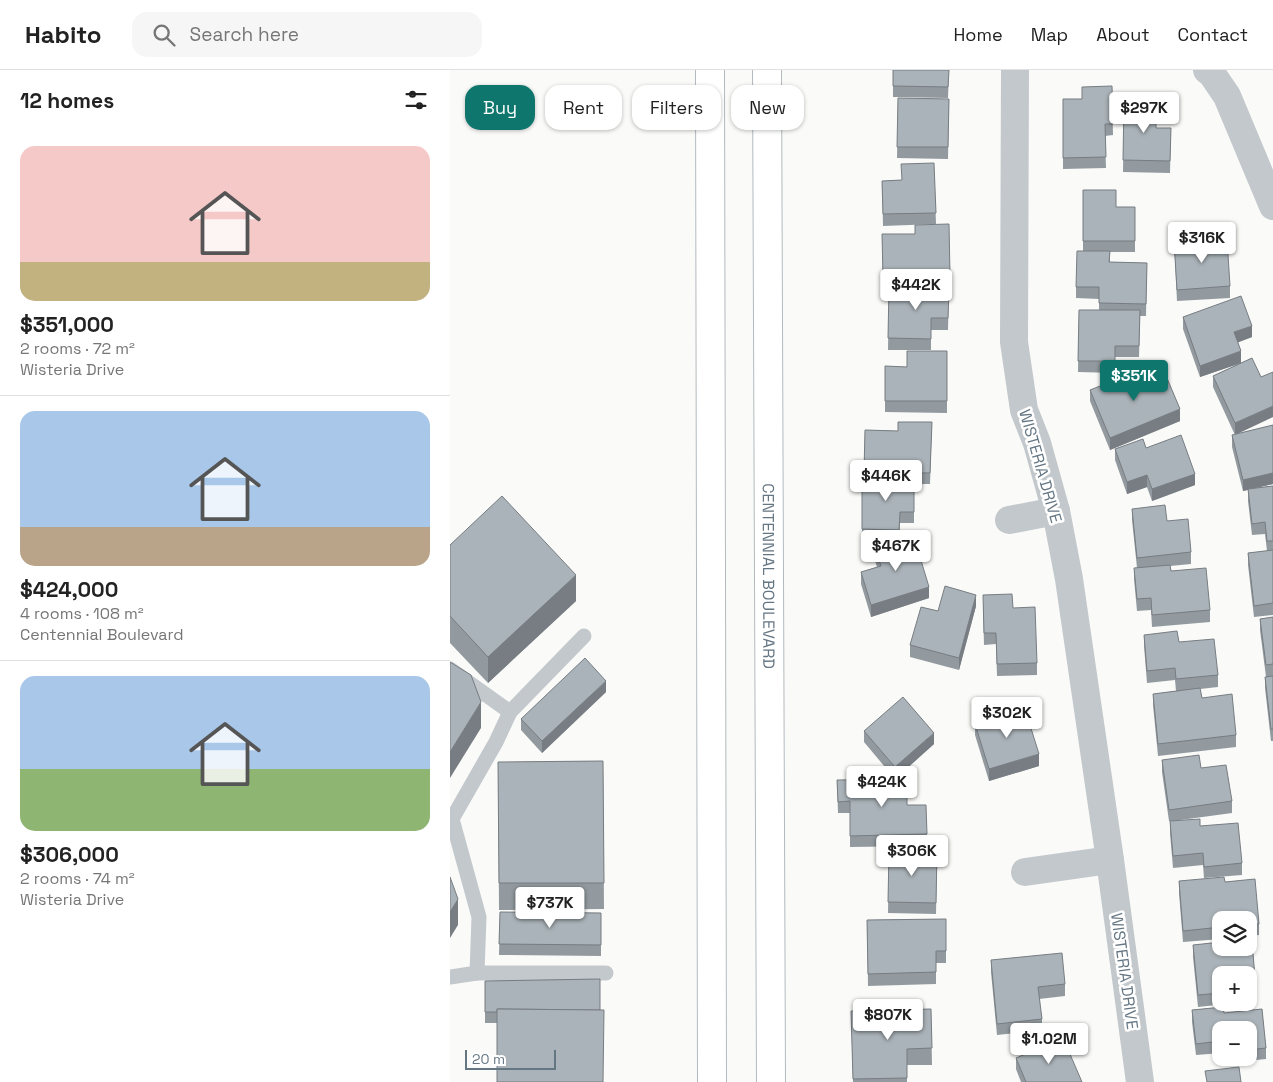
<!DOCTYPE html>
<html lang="en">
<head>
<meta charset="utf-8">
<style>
  body { margin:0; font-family:"Space Grotesk",sans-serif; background:#f6f6f6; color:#222; height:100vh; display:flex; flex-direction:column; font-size:19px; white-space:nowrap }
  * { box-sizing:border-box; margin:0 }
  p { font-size:16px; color:#767676 }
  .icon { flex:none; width:28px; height:28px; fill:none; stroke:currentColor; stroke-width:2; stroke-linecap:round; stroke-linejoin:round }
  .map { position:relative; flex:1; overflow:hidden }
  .panel { display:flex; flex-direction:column; background:#fff; width:450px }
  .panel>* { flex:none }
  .banner { position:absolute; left:15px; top:15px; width:475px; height:45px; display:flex; gap:10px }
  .fabs { position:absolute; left:762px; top:841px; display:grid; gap:10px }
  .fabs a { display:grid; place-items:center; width:45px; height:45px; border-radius:10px; background:#fff; box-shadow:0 1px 4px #0004; font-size:25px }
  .scale { position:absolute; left:15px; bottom:12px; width:91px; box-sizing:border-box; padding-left:5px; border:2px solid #657683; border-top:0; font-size:14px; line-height:18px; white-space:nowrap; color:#657683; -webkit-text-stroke:4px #fff; paint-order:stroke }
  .price { position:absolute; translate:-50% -42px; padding:0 11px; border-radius:5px; background:#fff; color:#222; font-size:16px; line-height:32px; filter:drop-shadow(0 1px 2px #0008) }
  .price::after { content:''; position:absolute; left:50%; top:30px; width:15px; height:11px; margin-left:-8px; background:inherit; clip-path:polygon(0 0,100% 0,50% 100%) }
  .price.selected { background:#0f766e; color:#fff }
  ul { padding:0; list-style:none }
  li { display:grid; align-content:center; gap:10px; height:265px; padding:0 20px }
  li+li { border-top:1px solid #e0e0e0 }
  li span { display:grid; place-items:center; height:155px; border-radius:15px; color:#555 }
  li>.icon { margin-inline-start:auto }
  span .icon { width:90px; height:90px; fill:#fffc; stroke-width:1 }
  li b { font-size:21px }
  h2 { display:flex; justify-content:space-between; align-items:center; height:60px; padding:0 20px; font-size:21px }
  .pill { padding:0 18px; border-radius:15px; background:#fff; box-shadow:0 1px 4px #0004; font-size:18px; line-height:45px }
  .pill.selected { background:#0f766e; color:#fff }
  header { display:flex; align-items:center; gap:30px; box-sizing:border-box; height:70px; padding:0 25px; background:#fff; border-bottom:1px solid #e0e0e0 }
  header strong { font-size:24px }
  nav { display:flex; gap:28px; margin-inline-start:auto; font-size:18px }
  .search { width:350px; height:45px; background:#f6f6f6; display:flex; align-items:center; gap:12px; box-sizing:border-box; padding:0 18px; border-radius:15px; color:#767676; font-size:19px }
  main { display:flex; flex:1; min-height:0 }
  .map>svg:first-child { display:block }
</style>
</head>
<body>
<header>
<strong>Habito</strong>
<div class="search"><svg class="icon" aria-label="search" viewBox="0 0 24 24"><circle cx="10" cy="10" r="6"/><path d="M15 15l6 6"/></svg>Search here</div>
<nav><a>Home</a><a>Map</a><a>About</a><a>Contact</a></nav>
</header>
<main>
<section class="panel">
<h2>12 homes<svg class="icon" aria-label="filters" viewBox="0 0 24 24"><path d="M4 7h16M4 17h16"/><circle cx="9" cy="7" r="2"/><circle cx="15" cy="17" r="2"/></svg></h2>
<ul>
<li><span style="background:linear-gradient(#f6c9c9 75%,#c2b280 0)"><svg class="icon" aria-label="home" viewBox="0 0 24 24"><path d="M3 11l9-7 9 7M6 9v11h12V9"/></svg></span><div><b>$351,000</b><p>2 rooms · 72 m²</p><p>Wisteria Drive</p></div></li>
<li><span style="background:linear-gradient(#a9c7e8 75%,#b9a48a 0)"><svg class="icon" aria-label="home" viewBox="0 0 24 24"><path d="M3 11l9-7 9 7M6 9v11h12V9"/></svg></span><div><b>$424,000</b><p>4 rooms · 108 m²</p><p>Centennial Boulevard</p></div></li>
<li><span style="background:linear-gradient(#a9c7e8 60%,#8fb573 0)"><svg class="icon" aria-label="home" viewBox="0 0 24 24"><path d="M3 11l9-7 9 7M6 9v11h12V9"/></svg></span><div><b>$306,000</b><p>2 rooms · 74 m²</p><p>Wisteria Drive</p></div></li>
</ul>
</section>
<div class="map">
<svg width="823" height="1012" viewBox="0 0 823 1012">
  <rect width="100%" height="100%" fill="#fafaf8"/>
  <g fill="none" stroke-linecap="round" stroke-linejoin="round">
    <g stroke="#b3babf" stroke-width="30">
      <g id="secondary">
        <polyline points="260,0 262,1012"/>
        <path id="s1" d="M317 0 321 1012"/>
      </g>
    </g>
    <g stroke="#c3c8cc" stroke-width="15">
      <polyline points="0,599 60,642"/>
      <polyline points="27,903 29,847 2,749 46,672 60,642 134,566"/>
      <polyline points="0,907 27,903 156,903"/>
    </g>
    <g stroke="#c3c8cc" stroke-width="28">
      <polyline points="565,0 564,272 574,340 587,373 606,441 619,509 660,790 690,1012"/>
      <polyline points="757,0 762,4 777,26 823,136"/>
      <polyline points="559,450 606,441"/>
      <polyline points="575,802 660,790"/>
    </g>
    <use href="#secondary" stroke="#fff" stroke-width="28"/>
  </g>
  <g fill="#929a9f">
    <polygon points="443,0 499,0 498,28 443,27"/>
    <polygon points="662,16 663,65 655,66 656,98 613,99 613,29 632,29"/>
    <polygon points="448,28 499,29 498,89 447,88"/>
    <polygon points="674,32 706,58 721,58 720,103 673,102"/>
    <polygon points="484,93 486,154 433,156 432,111 452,110"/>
    <polygon points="633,120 666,137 685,137 685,182 660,182 660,192 697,193 696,246 690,246 689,287 665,287 665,303 628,302 629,240 649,240 649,229 626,228 626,217 633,181"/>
    <polygon points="499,154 500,216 443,218 499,218 498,260 481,260 481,280 438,280 439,218 433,218 432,164 465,164"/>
    <polygon points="724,171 780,216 780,228 727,231"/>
    <polygon points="733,247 802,267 788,272 791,293 750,307 733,259"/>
    <polygon points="497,281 497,343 435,342 435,296 457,297"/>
    <polygon points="802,288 785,365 763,317 763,306"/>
    <polygon points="687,312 730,351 660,380 640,331 640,320"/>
    <polygon points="482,352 480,414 464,414 464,453 450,453 449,472 412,471 412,408 414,408 415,360 448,361"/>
    <polygon points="823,355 823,414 804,418 823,416 823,545 804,547 798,495 798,483 817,481 815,464 802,465 798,431 798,420 793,421 782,377 782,365"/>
    <polygon points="696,378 745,415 702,431 697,417 677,424 665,390 665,379"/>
    <polygon points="682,439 717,451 741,482 741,494 720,496 721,501 760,540 760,552 702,557 701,540 687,541 684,509 684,498 687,498 682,450"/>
    <polygon points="0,475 126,531 38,613 0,573"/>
    <polygon points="425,479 479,528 421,547 411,514 411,502 427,497 425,491"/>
    <polygon points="526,536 509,600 460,587 460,575"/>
    <polygon points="533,536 563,538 587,593 587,605 547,606 546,574 534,575"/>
    <polygon points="823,547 823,606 816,607 810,560 810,549"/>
    <polygon points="694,565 729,572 768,605 768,617 750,619 752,628 786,665 786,677 708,686 703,635 703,624 726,621 725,610 697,613 694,576"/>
    <polygon points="823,606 823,671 821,671 815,618 815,607"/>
    <polygon points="156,622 92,683 71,660 71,649"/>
    <polygon points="525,654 589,696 539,711 525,665"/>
    <polygon points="414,661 484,674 445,709 414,672"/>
    <polygon points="712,690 751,698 782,731 782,743 723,751 750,756 792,793 792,805 754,808 753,795 723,798 720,763 720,751 719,751 712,702"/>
    <polygon points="153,691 154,839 49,840 48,692"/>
    <polygon points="387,710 457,735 477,764 477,776 400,777 400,743 388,743"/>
    <polygon points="439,781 487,782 486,844 438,843"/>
    <polygon points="729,811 775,812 809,854 809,865 799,866 799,850 771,850 771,869 733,872 729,823"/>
    <polygon points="50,842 151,843 151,886 49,885"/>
    <polygon points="496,849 496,893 486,893 486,914 418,916 417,850"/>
    <polygon points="771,872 771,878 777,878 778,885 803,883 806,920 806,931 799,932 799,905 771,905 771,932 794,932 748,937 743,887 743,875"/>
    <polygon points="541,890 615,914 615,926 589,929 592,949 592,960 547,965 541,902"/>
    <polygon points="150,909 47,953 35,953 35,911"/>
    <polygon points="773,937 774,943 812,939 816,978 816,989 778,993 777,988 799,988 799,960 771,960 771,983 746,985 742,952 742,940"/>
    <polygon points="481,939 482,995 457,995 457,1012 403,1012 401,941"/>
    <polygon points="566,988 632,1012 571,1012 566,999"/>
  </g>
  <g fill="#777d82">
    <polygon points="802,256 802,267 784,274 784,262"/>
    <polygon points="791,281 791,293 750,307 750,296"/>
    <polygon points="823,336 823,347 785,365 785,353"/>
    <polygon points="730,339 730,351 660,380 660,368"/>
    <polygon points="823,403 823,414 793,421 793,410"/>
    <polygon points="745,404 745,415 702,431 702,419"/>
    <polygon points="697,405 697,417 677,424 677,412"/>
    <polygon points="126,505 126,531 38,613 38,587"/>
    <polygon points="479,517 479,528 421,547 421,535"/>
    <polygon points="526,525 526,536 509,600 509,588"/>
    <polygon points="156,611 156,622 92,683 92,671"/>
    <polygon points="31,632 31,658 0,708 0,682"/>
    <polygon points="484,663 484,674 445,709 445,697"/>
    <polygon points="589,684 589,696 539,711 539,699"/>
    <polygon points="8,829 8,855 0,868 0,842"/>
  </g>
  <g fill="#aab3b9" stroke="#777d82">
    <polygon points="443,0 499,0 498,17 443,16"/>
    <polygon points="662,16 663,54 655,54 656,87 613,88 613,29 632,29 632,17"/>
    <polygon points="448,28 499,29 498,77 447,77"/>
    <polygon points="674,32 706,33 706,58 721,58 720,91 673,90"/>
    <polygon points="484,93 486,143 433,144 432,111 452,110 451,94"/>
    <polygon points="633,120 666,120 666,137 685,137 685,171 633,171"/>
    <polygon points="499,154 500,205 433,206 432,164 465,164 465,155"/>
    <polygon points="777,169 780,216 727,220 724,171"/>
    <polygon points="627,181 660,181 659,192 697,193 696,234 649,233 649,217 626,217"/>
    <polygon points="439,217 499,218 498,248 481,248 481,269 438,268"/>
    <polygon points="791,226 802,256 784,262 791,281 750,296 733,247"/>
    <polygon points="629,240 690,240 689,276 665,276 665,291 628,291"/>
    <polygon points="457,281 497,281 497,331 435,331 435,296 457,297"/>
    <polygon points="802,288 811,307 823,302 823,336 785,353 763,306"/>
    <polygon points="714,301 730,339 660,368 640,320 683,303 687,312"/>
    <polygon points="448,352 482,352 480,403 414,402 415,360 448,361"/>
    <polygon points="823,355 823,403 793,410 782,365"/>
    <polygon points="731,365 745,404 702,419 697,405 677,412 665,379 693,369 696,378"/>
    <polygon points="412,408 464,409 464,442 450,442 449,460 412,459"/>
    <polygon points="823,416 823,471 817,471 815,452 802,454 798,419"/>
    <polygon points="52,426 126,505 38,587 0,546 0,475"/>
    <polygon points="715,435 717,451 738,449 741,482 687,488 682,439"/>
    <polygon points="464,467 479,517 421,535 411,502 431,496 425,479"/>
    <polygon points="823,480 823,533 804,536 798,483"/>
    <polygon points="720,495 721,501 756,498 760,540 702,545 701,528 687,529 684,498"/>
    <polygon points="495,516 526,525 509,588 460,575 471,537 488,541"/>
    <polygon points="562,524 563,538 585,537 587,593 547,594 546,563 534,563 533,525"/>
    <polygon points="823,547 823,594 816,595 810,549"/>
    <polygon points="727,561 729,572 764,569 768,605 726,609 725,598 697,601 694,565"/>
    <polygon points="135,588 156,611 92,671 71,649"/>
    <polygon points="0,592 21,605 31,632 0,682"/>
    <polygon points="823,606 823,659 821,659 815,607"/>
    <polygon points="750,618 752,628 782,624 786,665 708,674 703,624"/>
    <polygon points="453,627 484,663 445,697 414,661"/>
    <polygon points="575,639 589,684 539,699 525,654"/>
    <polygon points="749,685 751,698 776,695 782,731 719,740 712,690"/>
    <polygon points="153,691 154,813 49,813 48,692"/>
    <polygon points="457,709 457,735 476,735 477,764 400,766 400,731 388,732 387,710"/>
    <polygon points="750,749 750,756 788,753 792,793 754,797 753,783 723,786 720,751"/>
    <polygon points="439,781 487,782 486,833 438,832"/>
    <polygon points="0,807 8,829 0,842"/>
    <polygon points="774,807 775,812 805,809 809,854 799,854 799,850 771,850 771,857 733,861 729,811"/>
    <polygon points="50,842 151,843 151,875 49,874"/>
    <polygon points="496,849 496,881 486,881 486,902 418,904 417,850"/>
    <polygon points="771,872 771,878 777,878 778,885 803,883 806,920 799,921 799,905 771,905 771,923 748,925 743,875"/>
    <polygon points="612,883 615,914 588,917 592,949 547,954 541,890"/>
    <polygon points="150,909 150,940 47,939 47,942 35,942 35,911"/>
    <polygon points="773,937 774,943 812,939 816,978 799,980 799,960 771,960 771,971 746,974 742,940"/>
    <polygon points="47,939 154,940 153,1012 47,1012"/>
    <polygon points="481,939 482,978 457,979 457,1008 403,1009 401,941"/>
    <polygon points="613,968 632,1012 576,1012 566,988"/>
    <polygon points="789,997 791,1012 757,1012 755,1001"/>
  </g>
  <g text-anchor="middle" stroke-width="5" stroke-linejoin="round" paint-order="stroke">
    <g font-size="16" fill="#657683" stroke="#fff">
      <text transform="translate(591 396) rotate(74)" y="6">WISTERIA DRIVE</text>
      <text dy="6" stroke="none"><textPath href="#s1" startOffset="506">CENTENNIAL BOULEVARD</textPath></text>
      <text transform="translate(675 901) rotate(82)" y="6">WISTERIA DRIVE</text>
    </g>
  </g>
</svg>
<div class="fabs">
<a><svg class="icon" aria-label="layers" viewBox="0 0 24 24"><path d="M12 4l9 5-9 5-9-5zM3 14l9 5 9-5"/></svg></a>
<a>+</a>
<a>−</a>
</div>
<div class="scale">20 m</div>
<b class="price" style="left:694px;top:64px">$297K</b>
<b class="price" style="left:752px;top:194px">$316K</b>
<b class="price" style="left:466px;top:241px">$442K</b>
<b class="price selected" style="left:684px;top:332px">$351K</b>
<b class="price" style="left:436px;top:432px">$446K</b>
<b class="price" style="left:446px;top:502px">$467K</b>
<b class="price" style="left:557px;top:669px">$302K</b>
<b class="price" style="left:432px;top:738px">$424K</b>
<b class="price" style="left:462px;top:807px">$306K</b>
<b class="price" style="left:100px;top:859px">$737K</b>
<b class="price" style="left:438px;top:971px">$807K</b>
<b class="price" style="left:599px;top:995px">$1.02M</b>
<div class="banner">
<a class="pill selected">Buy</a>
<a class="pill">Rent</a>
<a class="pill">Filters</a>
<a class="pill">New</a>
</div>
</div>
</main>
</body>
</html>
